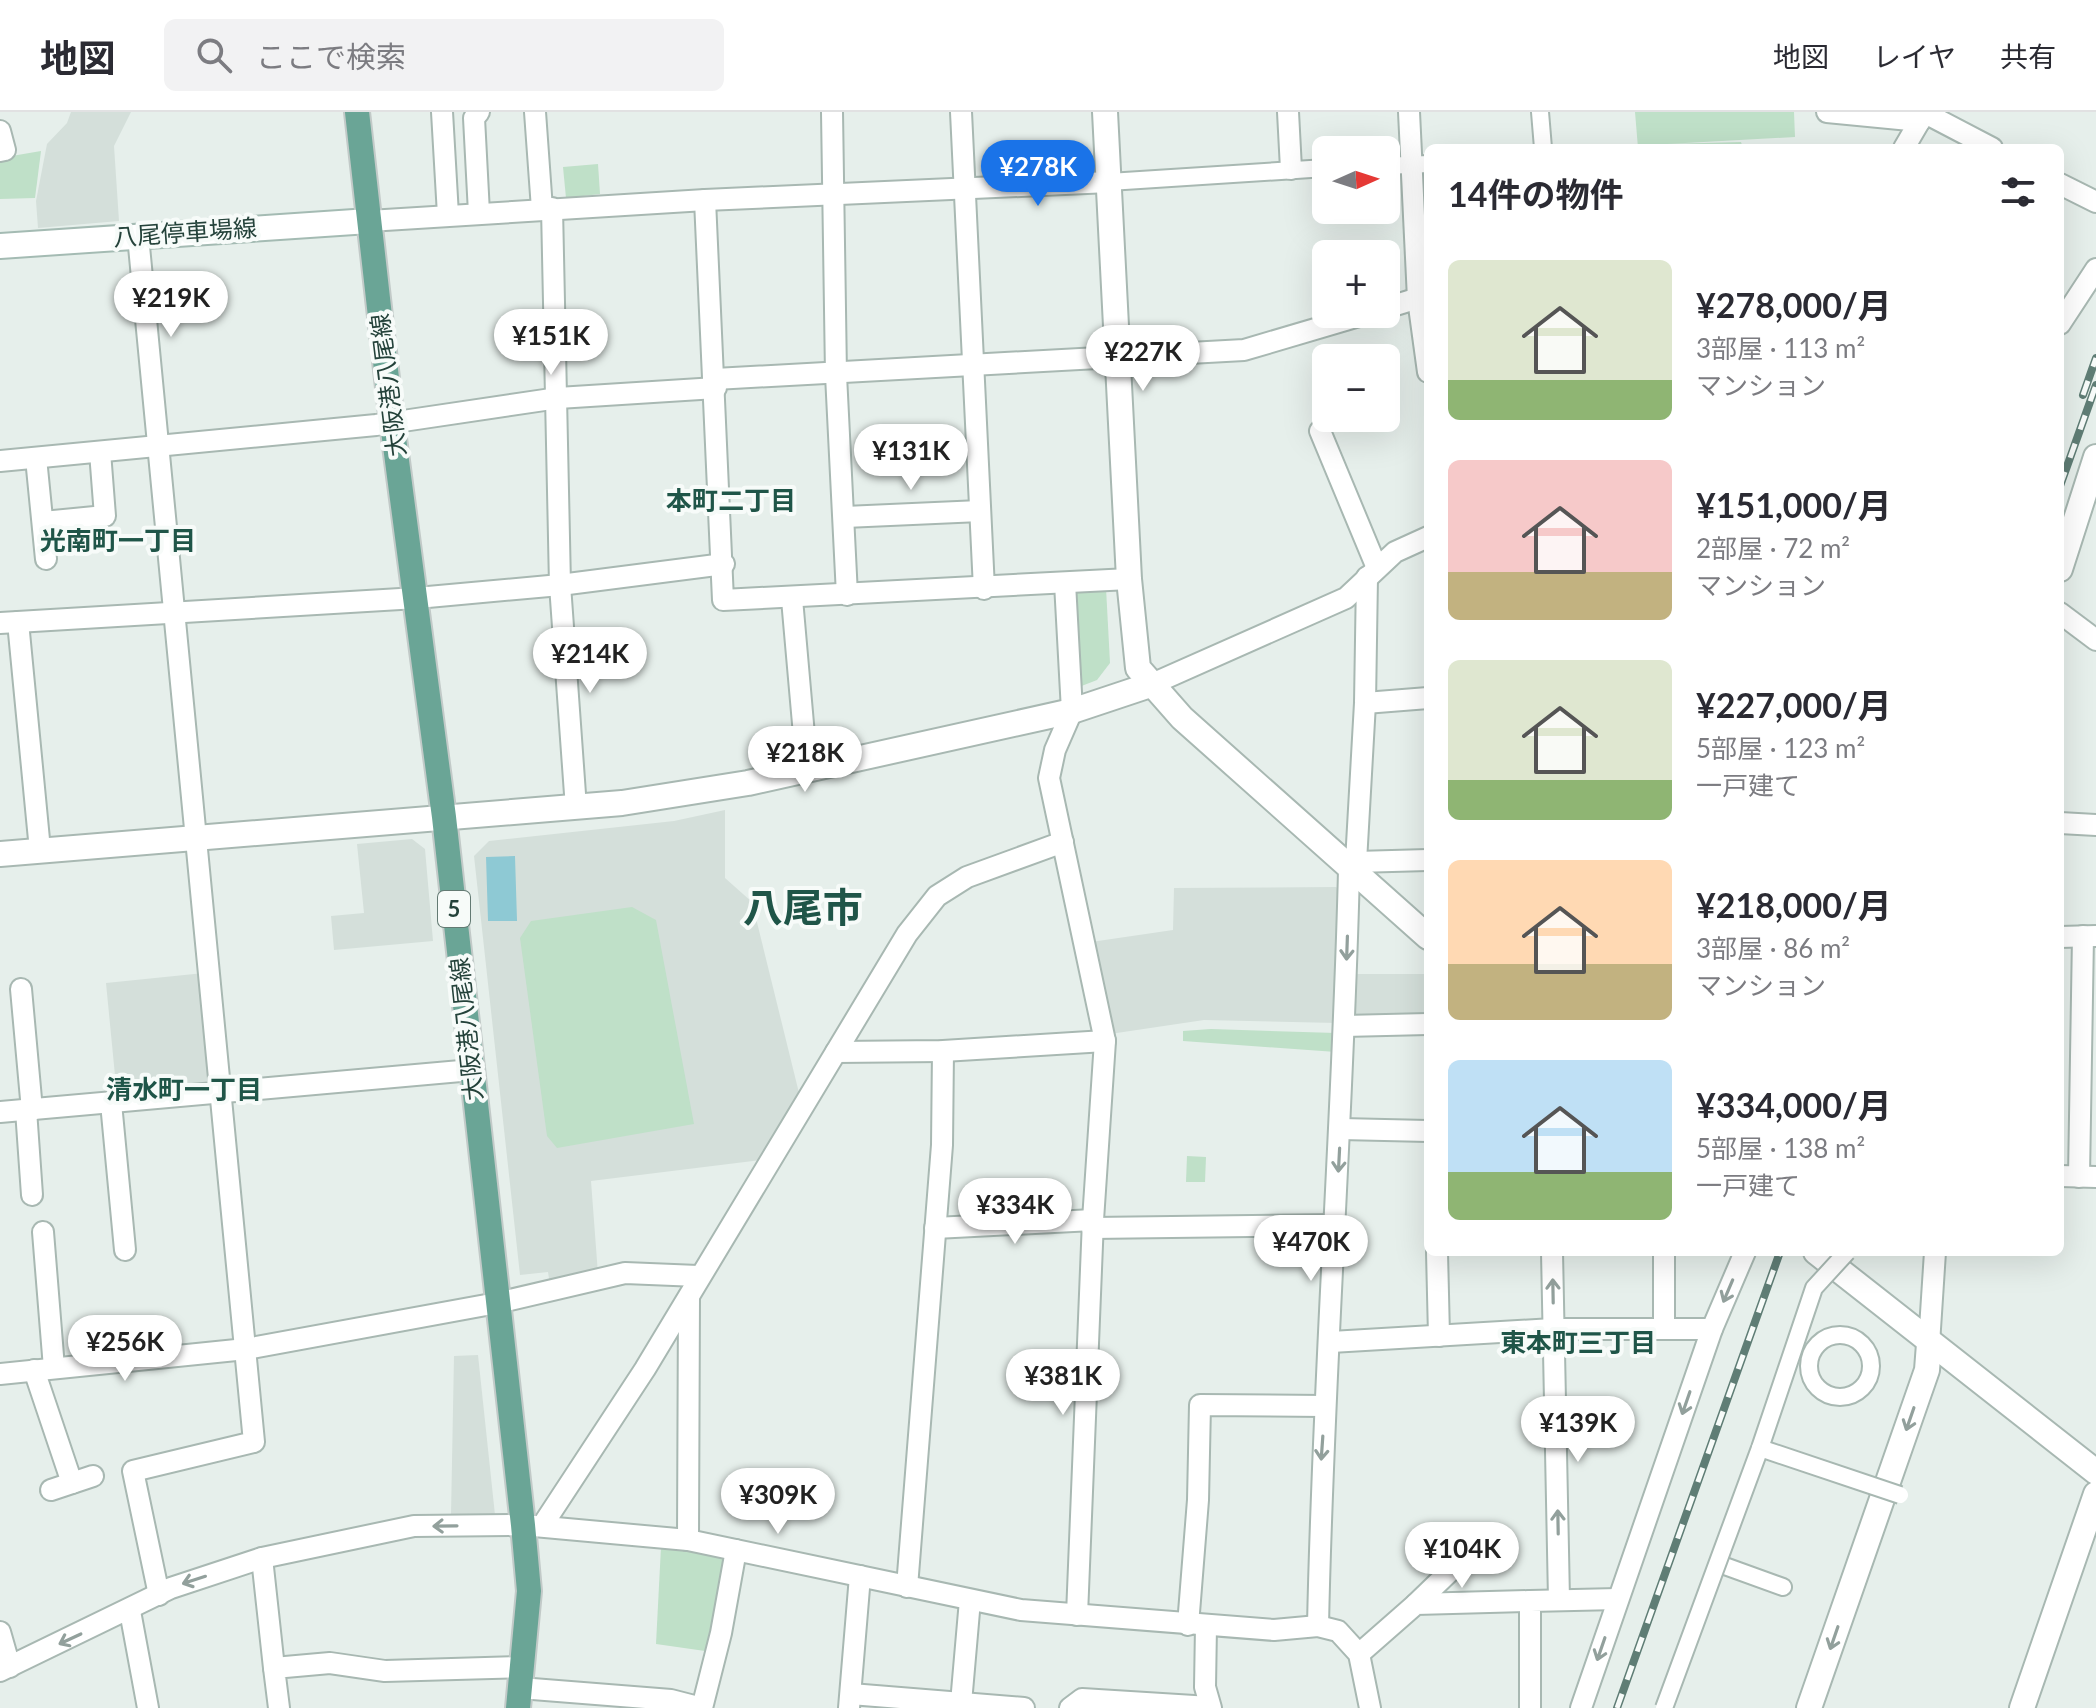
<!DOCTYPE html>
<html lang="ja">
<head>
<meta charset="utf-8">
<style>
  body { margin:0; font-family:Lato,"Noto Sans JP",sans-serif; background:#f2f2f3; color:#2b2b33; height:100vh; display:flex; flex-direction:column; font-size:30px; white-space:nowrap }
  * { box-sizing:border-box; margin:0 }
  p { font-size:26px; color:#7c7c81 }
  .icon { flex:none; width:44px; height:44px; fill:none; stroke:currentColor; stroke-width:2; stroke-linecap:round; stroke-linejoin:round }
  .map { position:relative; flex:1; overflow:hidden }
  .side { position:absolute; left:1424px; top:32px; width:640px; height:1112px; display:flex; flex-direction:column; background:#fff; border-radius:12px; box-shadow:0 8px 32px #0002 }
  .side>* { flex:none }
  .needle { width:52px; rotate:87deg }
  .controls { position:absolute; left:1312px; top:24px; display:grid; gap:16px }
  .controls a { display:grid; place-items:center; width:88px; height:88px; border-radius:12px; background:#fff; box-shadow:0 8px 32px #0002; font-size:40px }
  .price { position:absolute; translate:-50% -68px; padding:0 18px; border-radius:28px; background:#fff; color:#222; font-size:26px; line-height:52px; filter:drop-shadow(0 2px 4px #0008) }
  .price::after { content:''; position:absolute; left:50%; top:48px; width:24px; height:18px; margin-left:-12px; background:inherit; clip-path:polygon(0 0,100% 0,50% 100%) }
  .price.current { background:#1a73e8; color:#fff }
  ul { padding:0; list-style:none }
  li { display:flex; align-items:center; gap:24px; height:200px; padding:0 24px }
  li span { display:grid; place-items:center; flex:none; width:224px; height:160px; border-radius:12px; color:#555 }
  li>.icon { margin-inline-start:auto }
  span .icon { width:96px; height:96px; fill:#fffc; stroke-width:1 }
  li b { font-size:34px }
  h2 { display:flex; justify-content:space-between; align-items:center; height:96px; padding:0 24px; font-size:34px }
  header { display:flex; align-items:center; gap:48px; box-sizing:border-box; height:112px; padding:0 40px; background:#fff; border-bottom:2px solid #e1e1e2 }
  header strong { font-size:38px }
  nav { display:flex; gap:44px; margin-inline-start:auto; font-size:28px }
  .search { width:560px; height:72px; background:#f2f2f3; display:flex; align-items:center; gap:20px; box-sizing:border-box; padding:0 28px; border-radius:12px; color:#7c7c81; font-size:30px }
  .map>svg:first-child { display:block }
</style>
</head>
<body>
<header>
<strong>地図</strong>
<div class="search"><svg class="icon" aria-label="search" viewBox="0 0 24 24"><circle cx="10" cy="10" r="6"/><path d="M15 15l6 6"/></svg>ここで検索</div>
<nav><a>地図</a><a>レイヤ</a><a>共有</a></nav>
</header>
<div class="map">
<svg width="2096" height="1596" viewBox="0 0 2096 1596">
  <rect width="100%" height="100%" fill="#e6efeb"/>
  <g fill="#d4dfda">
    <polygon points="71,0 131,0 114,34 119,109 38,116 36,89 47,32 67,11"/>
    <polygon points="725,698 725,766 752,790 800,985 761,1048 591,1069 598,1162 550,1173 548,1160 520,1163 474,744 489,729 674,709"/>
    <polygon points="412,727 425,737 433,829 334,838 331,804 364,801 357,732"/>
    <polygon points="1336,775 1346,783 1337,911 1204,908 1110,922 1091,830 1173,818 1174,776"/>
    <polygon points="204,861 212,975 117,984 106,871"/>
    <polygon points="1354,862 1428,862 1428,908 1360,910 1352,903"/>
    <polygon points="478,1243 495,1403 451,1403 454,1244"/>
  </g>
  <g fill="#bfe0c8">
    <polygon points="1635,0 1794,0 1795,25 1667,32 1741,30 1743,36 1638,36"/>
    <polygon points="41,39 35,86 0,87 0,46"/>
    <polygon points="598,52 600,82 566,86 563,55"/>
    <polygon points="1106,476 1110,551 1097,568 1079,575 1074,485 1080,478"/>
    <polygon points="632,795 656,808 694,1012 557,1036 547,1024 520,826 531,809"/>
    <polygon points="1211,917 1336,921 1336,940 1183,929 1183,919"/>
    <polygon points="1187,1044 1206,1045 1205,1070 1186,1070"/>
    <polygon points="661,1435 726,1445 712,1540 656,1532"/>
  </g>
  <polygon fill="#8ec9d4" points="515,744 517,809 488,809 486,745"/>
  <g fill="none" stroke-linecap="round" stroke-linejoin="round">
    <g stroke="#a8b8b2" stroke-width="20">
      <g id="pedestrian">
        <polyline points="1540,0 1543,36"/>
        <polyline points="1386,54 1428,52"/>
        <polyline points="1109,70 1326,56"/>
        <circle cx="1840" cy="1254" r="31"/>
        <polyline points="1722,1453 1783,1475"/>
      </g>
    </g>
    <g stroke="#a8b8b2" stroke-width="24">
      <g id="minor">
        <polyline points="442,0 448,103"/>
        <polyline points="535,0 542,97"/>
        <polyline points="832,0 836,263 847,483"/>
        <polyline points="961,0 984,477"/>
        <polyline points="1288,0 1291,57"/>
        <polyline points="1409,0 1418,187 1428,260"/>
        <polyline points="1827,0 1920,9"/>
        <polyline points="1925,1 1992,36"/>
        <polyline points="0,19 5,38 0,39"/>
        <polyline points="1904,36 1925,0"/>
        <polyline points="2060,72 2096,90"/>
        <polyline points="705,88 723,488 1129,467"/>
        <polyline points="552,96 560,473 576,696"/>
        <polyline points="479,101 474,6 479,0"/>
        <polyline points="369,109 705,88 1109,70"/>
        <polyline points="138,124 254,1330 133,1359 159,1483"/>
        <polyline points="1386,196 1428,183"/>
        <polyline points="2060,212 2096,157"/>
        <polyline points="715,267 1244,238 1366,202"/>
        <polyline points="1320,319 1377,456"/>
        <polyline points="36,346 46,447"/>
        <polyline points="0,349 376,313 558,286 716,276"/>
        <polyline points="845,405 980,399"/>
        <polyline points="43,410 105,404 100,340"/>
        <polyline points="1065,471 1072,599 1055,638 1049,666 1105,929 1093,1108 1077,1503"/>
        <polyline points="792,487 807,657"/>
        <polyline points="2060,501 2096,528"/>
        <polyline points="18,510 40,738"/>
        <polyline points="0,511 417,486 560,473 724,452"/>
        <polyline points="1150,573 1346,486 1395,440 1428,425"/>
        <polyline points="1365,591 1428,586"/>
        <polyline points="2060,711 2096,713"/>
        <polyline points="1356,750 1428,748"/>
        <polyline points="2060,825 2096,824"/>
        <polyline points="21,877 32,998"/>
        <polyline points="1344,914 1428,912"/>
        <polyline points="836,940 943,939 1105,929"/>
        <polyline points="111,991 125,1138"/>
        <polyline points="26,998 32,1083"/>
        <polyline points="0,1000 472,958"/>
        <polyline points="1341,1017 1428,1019"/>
        <polyline points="2060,1064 2096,1065"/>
        <polyline points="2079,1065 2083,824"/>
        <polyline points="935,1116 1093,1108"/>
        <polyline points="1092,1116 1335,1113"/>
        <polyline points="43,1120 54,1256"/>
        <polyline points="1437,1140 1439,1224"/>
        <polyline points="1552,1140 1559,1488"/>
        <polyline points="1664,1140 1664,1217"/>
        <polyline points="1331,1230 1553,1217 1712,1217"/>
        <polyline points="1929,1232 1935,1140"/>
        <polyline points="34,1258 72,1371"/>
        <polyline points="0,1262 246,1237 497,1191 625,1161 698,1164"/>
        <polyline points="51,1378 93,1364"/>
        <polyline points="542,1414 645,1257 907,822 937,784 967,765 1063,730"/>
        <polyline points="688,1428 689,1185"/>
        <polyline points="262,1446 274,1556"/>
        <polyline points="907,1475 942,1033 943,939"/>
        <polyline points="1416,1492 1477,1433"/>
        <polyline points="130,1499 148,1596"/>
        <polyline points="1188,1513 1198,1388 1200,1293 1325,1294"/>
        <polyline points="1206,1514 1205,1575 1211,1596"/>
        <path d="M1318 1514C1323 1262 1343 1010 1349 758L1356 750 1365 591 1367 465"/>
        <polyline points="0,1520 10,1555"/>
        <polyline points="1359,1542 1416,1492 1530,1489"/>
        <polyline points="0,1559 171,1476 262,1446 414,1414 523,1413 688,1428 1021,1498 1274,1518 1318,1514 1338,1519 1359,1542 1370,1596"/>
        <polyline points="520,1576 671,1588 702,1596 721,1521 736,1438"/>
        <polyline points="851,1582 1024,1596"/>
        <polyline points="961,1591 970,1488"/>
        <polyline points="279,1596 274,1556 330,1551 385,1559 523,1555"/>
        <polyline points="849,1596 860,1464"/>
        <polyline points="1070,1596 1082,1587 1210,1595"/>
        <polyline points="1530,1596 1530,1489 1618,1487"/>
        <polyline points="1581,1596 1712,1217 1745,1140"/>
      </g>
    </g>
    <g stroke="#a8b8b2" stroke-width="28">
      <g id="tertiary">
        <polyline points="1105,0 1129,467 1138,556 1182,606 1428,825"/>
        <polyline points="2060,457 2096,345"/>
        <polyline points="0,742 622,691 748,671 1072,599 1150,573"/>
        <polyline points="1816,1140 2096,1360"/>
        <polyline points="1809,1596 1927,1258 1929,1232"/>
        <polyline points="2022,1596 2096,1382"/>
      </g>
    </g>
    <g stroke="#a4bbb3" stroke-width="28">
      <polyline id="secondary" points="0,134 369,109"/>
    </g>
    <g stroke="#c2cac8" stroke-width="28">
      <polyline id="primary" points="357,0 392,311 444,705 523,1413 529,1479 518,1596"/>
    </g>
    <use href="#pedestrian" stroke="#fff" stroke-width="16"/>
    <use href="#minor" stroke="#fff" stroke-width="20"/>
    <use href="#tertiary" stroke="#fff" stroke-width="24"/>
    <use href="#secondary" stroke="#fff" stroke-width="24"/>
    <use href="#primary" stroke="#6aa596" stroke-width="24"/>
    <g stroke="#5f7d75" stroke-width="8">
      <g id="rail">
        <polyline points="2083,283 2096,246"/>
        <polyline points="2060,374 2096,273"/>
        <polyline points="1617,1596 1780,1140"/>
      </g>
    </g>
    <use href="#rail" stroke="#f7fbf9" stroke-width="5" stroke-dasharray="15" stroke-linecap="butt"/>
    <g stroke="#a8b8b2" stroke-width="20" stroke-linecap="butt">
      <g id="pedestrian-bridge">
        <polyline points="1760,1336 1900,1383"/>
        <polyline points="1664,1596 1760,1336 1814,1176 1847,1140"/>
      </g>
    </g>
    <use href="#pedestrian-bridge" stroke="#fff" stroke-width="16"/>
  </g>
  <defs><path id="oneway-shaft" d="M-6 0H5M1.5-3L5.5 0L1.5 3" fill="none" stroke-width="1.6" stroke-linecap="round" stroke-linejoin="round" transform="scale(2)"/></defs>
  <g stroke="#92a09c">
    <use href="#oneway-shaft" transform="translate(1347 836) rotate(92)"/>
    <use href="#oneway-shaft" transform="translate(1339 1048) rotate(93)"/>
    <use href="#oneway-shaft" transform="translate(1553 1179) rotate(-91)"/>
    <use href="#oneway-shaft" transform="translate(1728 1179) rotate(113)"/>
    <use href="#oneway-shaft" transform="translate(1686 1291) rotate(109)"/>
    <use href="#oneway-shaft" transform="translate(1910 1307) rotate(109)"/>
    <use href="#oneway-shaft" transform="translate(1322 1336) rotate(94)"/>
    <use href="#oneway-shaft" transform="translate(1558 1410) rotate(-91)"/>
    <use href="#oneway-shaft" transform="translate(445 1414) rotate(179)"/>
    <use href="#oneway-shaft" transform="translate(194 1468) rotate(162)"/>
    <use href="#oneway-shaft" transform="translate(1834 1526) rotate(109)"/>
    <use href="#oneway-shaft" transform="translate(70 1527) rotate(155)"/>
    <use href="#oneway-shaft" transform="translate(1601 1537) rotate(109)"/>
  </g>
  <g text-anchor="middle" stroke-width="8" stroke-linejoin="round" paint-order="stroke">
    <rect fill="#f7fbf9" stroke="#637a73" stroke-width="2" x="438" y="779" width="32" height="36" rx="6"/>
    <g font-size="22" font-weight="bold" fill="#24423a">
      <text x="454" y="805">5</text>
    </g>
    <g font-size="24" fill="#24423a" stroke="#f7fbf9">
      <text transform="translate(185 121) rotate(-4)" y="8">八尾停車場線</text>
      <text transform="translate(389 273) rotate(-97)" y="8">大阪港八尾線</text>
      <text transform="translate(467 917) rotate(-96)" y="8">大阪港八尾線</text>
    </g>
    <g font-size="26" font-weight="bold" fill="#1f5548" stroke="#f7fbf9">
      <text x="731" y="398">本町二丁目</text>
      <text x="118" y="438">光南町一丁目</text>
      <text x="184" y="987">清水町一丁目</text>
      <text x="1578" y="1240">東本町三丁目</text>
    </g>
    <g font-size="40" font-weight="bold" fill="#1f5548" stroke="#f7fbf9">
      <text x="803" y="810">八尾市</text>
    </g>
  </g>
</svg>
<div class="controls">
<a><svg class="needle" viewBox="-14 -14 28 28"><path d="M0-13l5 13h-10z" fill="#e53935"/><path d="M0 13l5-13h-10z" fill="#7c7c81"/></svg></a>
<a>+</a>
<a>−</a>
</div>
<b class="price current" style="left:1038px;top:96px">¥278K</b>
<b class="price" style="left:171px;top:227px">¥219K</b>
<b class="price" style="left:551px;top:265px">¥151K</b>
<b class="price" style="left:1143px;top:281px">¥227K</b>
<b class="price" style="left:911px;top:380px">¥131K</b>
<b class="price" style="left:590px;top:583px">¥214K</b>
<b class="price" style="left:805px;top:682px">¥218K</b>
<b class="price" style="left:1015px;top:1134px">¥334K</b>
<b class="price" style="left:1311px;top:1171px">¥470K</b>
<b class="price" style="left:125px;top:1271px">¥256K</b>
<b class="price" style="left:1063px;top:1305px">¥381K</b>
<b class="price" style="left:1578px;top:1352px">¥139K</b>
<b class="price" style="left:778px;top:1424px">¥309K</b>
<b class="price" style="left:1462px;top:1478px">¥104K</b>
<section class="side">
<h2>14件の物件<svg class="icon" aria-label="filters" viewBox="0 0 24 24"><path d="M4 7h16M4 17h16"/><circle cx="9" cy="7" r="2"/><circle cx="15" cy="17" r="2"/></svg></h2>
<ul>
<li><span style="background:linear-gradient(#dfe7d0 75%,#8fb573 0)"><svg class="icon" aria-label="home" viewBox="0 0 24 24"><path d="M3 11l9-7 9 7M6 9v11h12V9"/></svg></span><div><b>¥278,000/月</b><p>3部屋 · 113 m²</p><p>マンション</p></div></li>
<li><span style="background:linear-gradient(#f6c9c9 70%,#c2b280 0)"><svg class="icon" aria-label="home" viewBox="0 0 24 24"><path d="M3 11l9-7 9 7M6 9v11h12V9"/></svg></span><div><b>¥151,000/月</b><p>2部屋 · 72 m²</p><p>マンション</p></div></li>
<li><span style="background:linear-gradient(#dfe7d0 75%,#8fb573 0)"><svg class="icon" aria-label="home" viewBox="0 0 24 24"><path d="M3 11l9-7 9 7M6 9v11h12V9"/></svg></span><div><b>¥227,000/月</b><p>5部屋 · 123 m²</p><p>一戸建て</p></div></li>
<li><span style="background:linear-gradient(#ffd9b3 65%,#c2b280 0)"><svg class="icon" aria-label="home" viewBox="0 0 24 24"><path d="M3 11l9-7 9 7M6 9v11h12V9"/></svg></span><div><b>¥218,000/月</b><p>3部屋 · 86 m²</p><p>マンション</p></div></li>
<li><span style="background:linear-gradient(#bfe0f5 70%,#8fb573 0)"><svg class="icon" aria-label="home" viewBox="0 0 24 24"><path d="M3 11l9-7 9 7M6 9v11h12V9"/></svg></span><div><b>¥334,000/月</b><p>5部屋 · 138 m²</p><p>一戸建て</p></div></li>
</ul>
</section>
</div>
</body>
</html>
